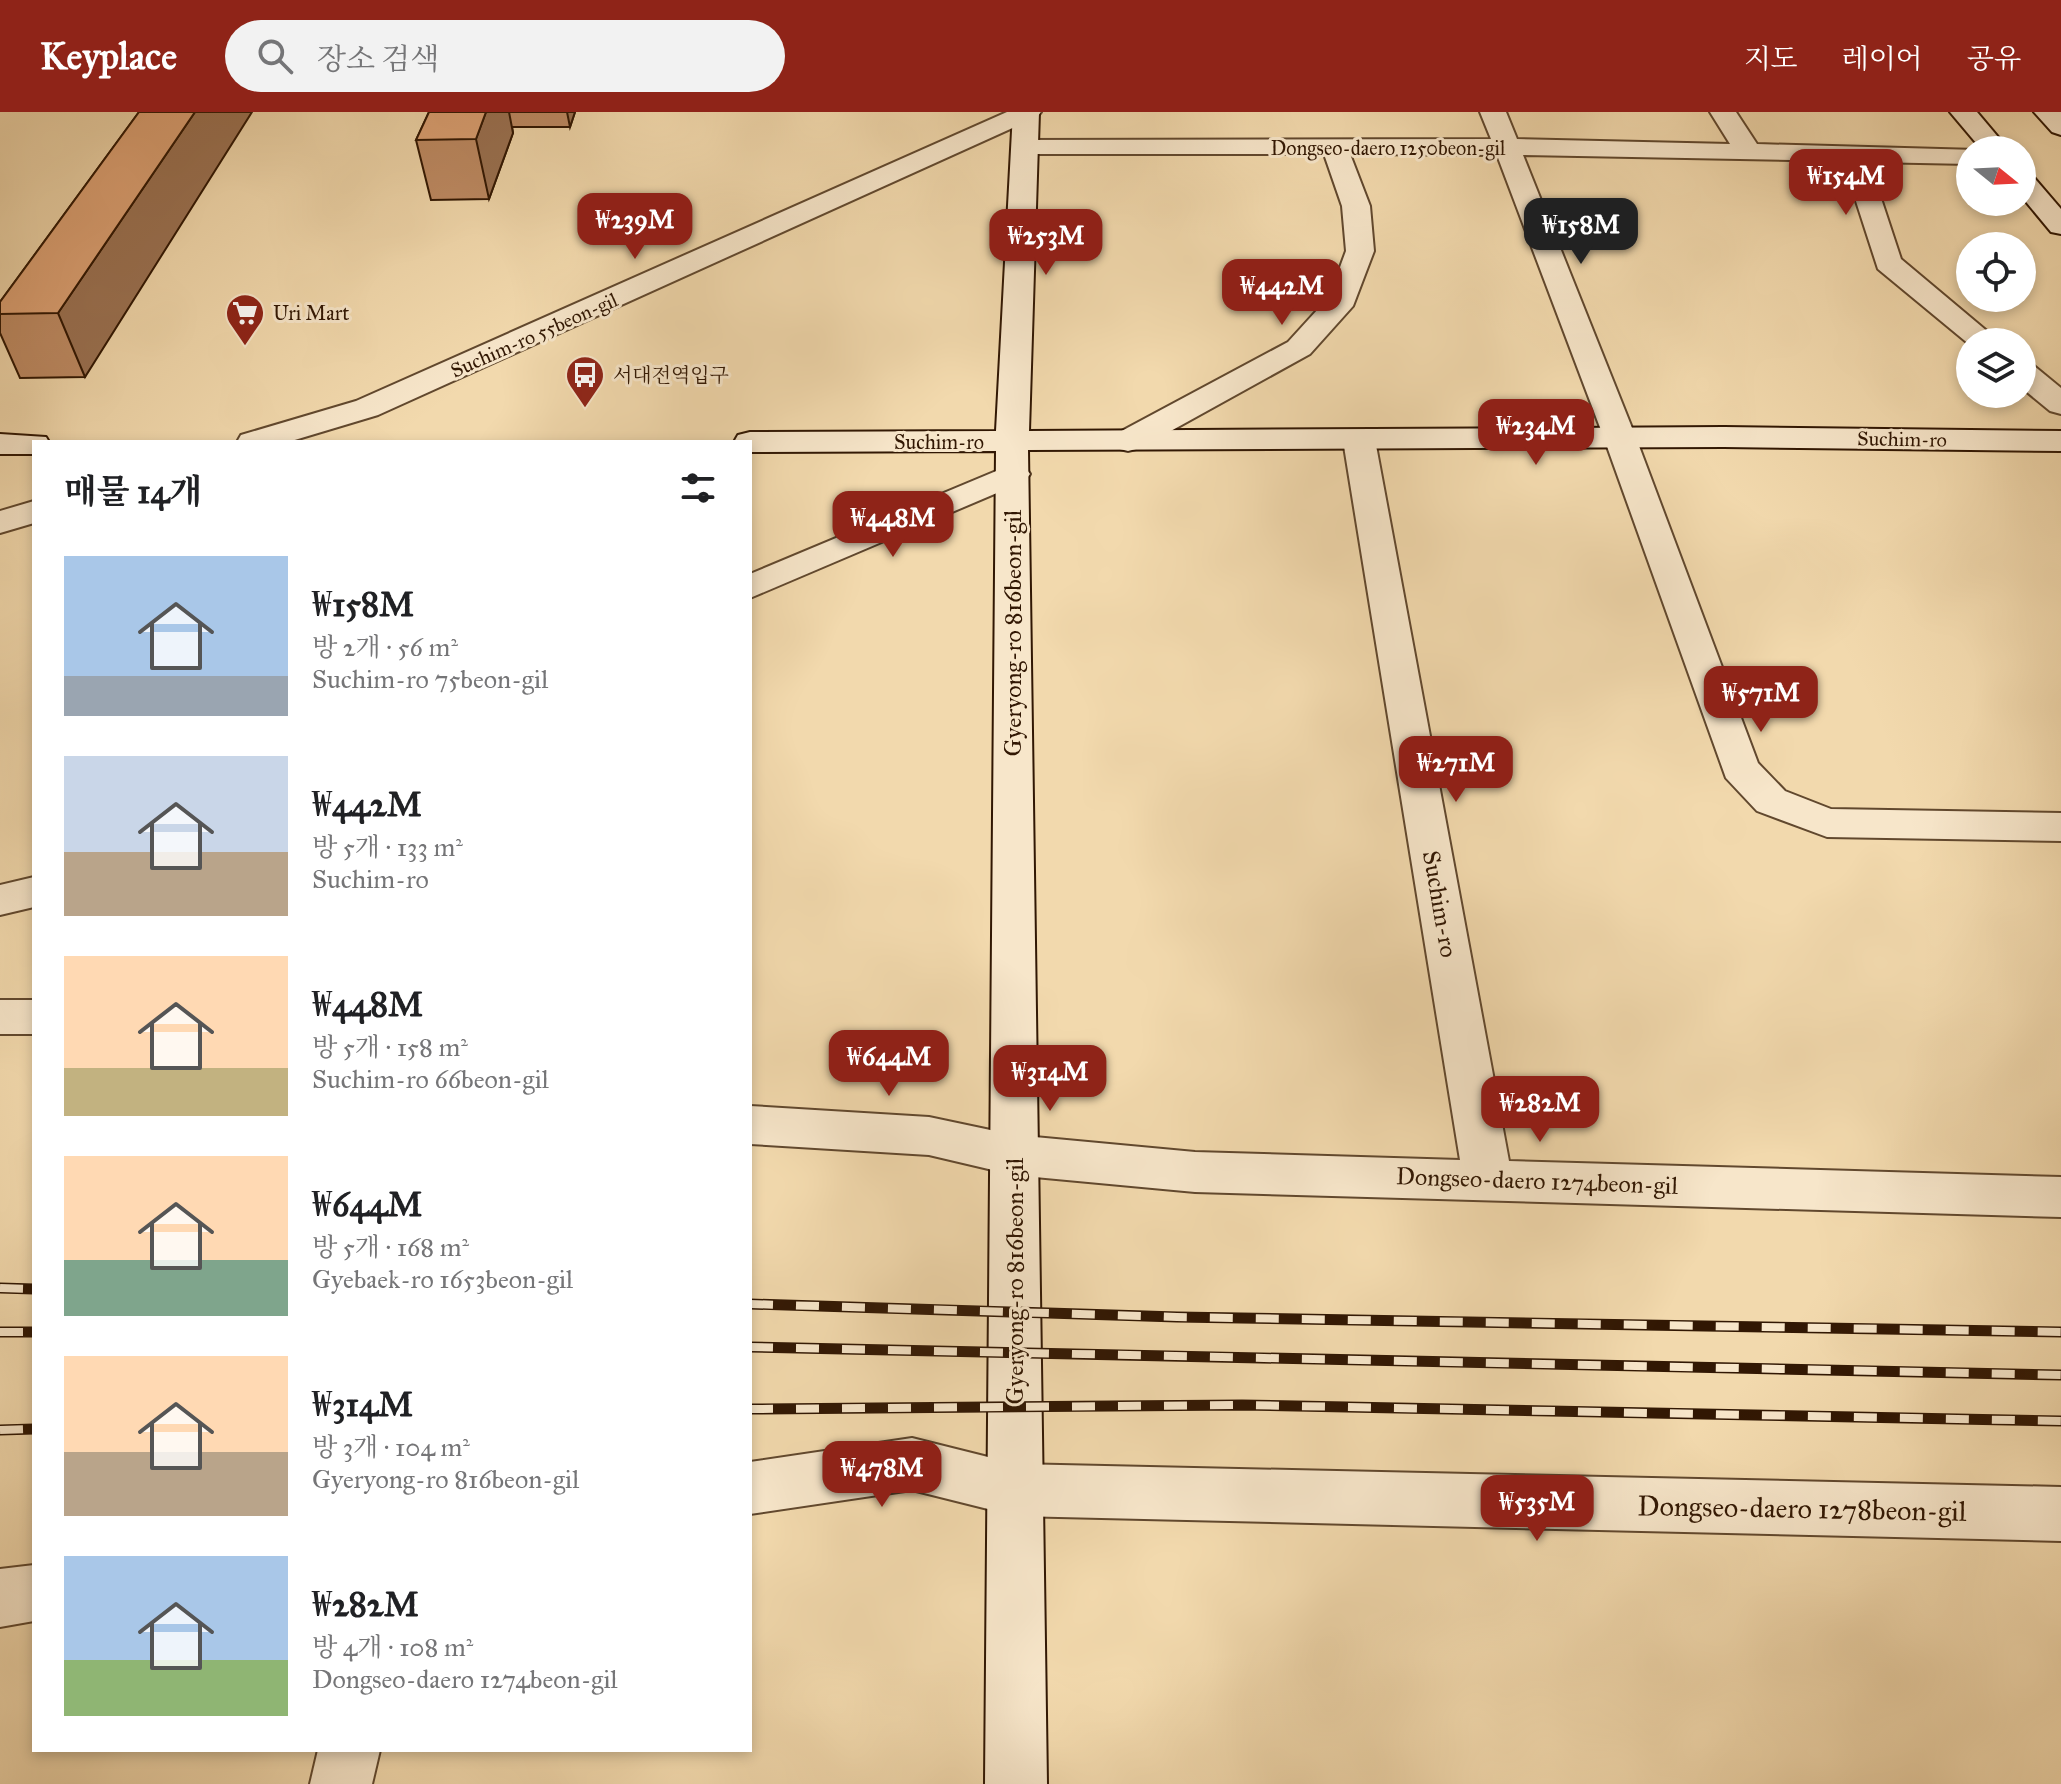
<!DOCTYPE html>
<html lang="ko">
<head>
<meta charset="utf-8">
<style>
  body { margin:0; font-family:"IM FELL Great Primer","Noto Serif KR",serif; background:#f2f2f2; color:#202124; height:100vh; display:flex; flex-direction:column; font-size:30px; white-space:nowrap }
  * { box-sizing:border-box; margin:0 }
  p { font-size:26px; color:#757577 }
  .icon { flex:none; width:44px; height:44px; fill:none; stroke:currentColor; stroke-width:2; stroke-linecap:round; stroke-linejoin:round }
  .map { position:relative; flex:1; overflow:hidden }
  .sheet { position:absolute; left:32px; top:328px; width:720px; height:1312px; display:flex; flex-direction:column; background:#fff; border-radius:0px; box-shadow:0 4px 12px #0003 }
  .sheet>* { flex:none }
  .needle { width:52px; rotate:108deg }
  .buttons { position:absolute; left:1956px; top:24px; display:grid; gap:16px }
  .buttons a { display:grid; place-items:center; width:80px; height:80px; border-radius:50%; background:#fff; box-shadow:0 4px 12px #0003; font-size:40px }
  .price { position:absolute; translate:-50% -68px; padding:0 18px; border-radius:16px; background:#8f2418; color:#fff; font-size:26px; line-height:52px; filter:drop-shadow(0 2px 4px #0008) }
  .price::after { content:''; position:absolute; left:50%; top:48px; width:24px; height:18px; margin-left:-12px; background:inherit; clip-path:polygon(0 0,100% 0,50% 100%) }
  .price.current { background:#222; color:#fff }
  ul { padding:0; list-style:none }
  li { display:flex; align-items:center; gap:24px; height:200px; padding:0 32px }
  li span { display:grid; place-items:center; flex:none; width:224px; height:160px; border-radius:0px; color:#555 }
  li>.icon { margin-inline-start:auto }
  span .icon { width:96px; height:96px; fill:#fffc; stroke-width:1 }
  li b { font-size:34px }
  h2 { display:flex; justify-content:space-between; align-items:center; height:96px; padding:0 32px; font-size:34px }
  header { display:flex; align-items:center; gap:48px; box-sizing:border-box; height:112px; padding:0 40px; background:#8f2418; color:#fff }
  header strong { font-size:38px }
  nav { display:flex; gap:44px; margin-inline-start:auto; font-size:28px }
  .search { width:560px; height:72px; background:#f2f2f2; display:flex; align-items:center; gap:20px; box-sizing:border-box; padding:0 28px; border-radius:44px; color:#757577; font-size:30px }
  .map>svg:first-child { display:block }
</style>
</head>
<body>
<header>
<strong>Keyplace</strong>
<div class="search"><svg class="icon" aria-label="search" viewBox="0 0 24 24"><circle cx="10" cy="10" r="6"/><path d="M15 15l6 6"/></svg>장소 검색</div>
<nav><a>지도</a><a>레이어</a><a>공유</a></nav>
</header>
<div class="map">
<svg width="2061" height="1672" viewBox="0 0 2061 1672">
  <rect width="100%" height="100%" fill="#f2d9ad"/>
  <filter id="stains"><feTurbulence type="fractalNoise" baseFrequency=".0025" numOctaves="4"/><feColorMatrix values="0 0 0 0 .2 0 0 0 0 .09 0 0 0 0 .02 0 0 0 .5 -.17"/></filter>
  <radialGradient id="worn" r=".72"><stop offset=".6" stop-color="#630" stop-opacity="0"/><stop offset="1" stop-color="#630" stop-opacity=".3"/></radialGradient>
  <g fill="none" stroke-linecap="round" stroke-linejoin="round">
    <g stroke="#61482e" stroke-width="4">
      <g id="street">
        <polygon points="1007,0 1041,0 1037,5 378,303 288,330 237,330 241,323 356,289"/>
        <polygon points="1480,0 1506,0 1517,27 1730,32 1710,0 1736,0 1757,32 1977,38 1970,38 1970,52 1869,50 1901,147 2000,230 1970,230 1970,233 1878,157 1843,49 1523,43 1636,326 1758,651 1785,679 1831,697 2061,701 2061,729 1827,725 1757,699 1726,666 1604,326 1497,43 1350,42 1370,94 1374,139 1353,194 1310,242 1140,336 1128,339 1116,336 1112,329 1116,322 1288,230 1329,185 1346,139 1342,94 1324,42 1025,42 1016,40 1012,34 1016,28 1491,27"/>
        <polygon points="2022,251 2033,253 2061,276 2061,302 2050,299 2022,276"/>
        <polygon points="1359,318 1371,321 1375,328 1509,1049 2061,1065 2061,1105 1195,1080 1014,1063 929,1043 750,1032 750,994 929,1005 1014,1023 1195,1040 1460,1048 1343,328 1347,321"/>
        <polygon points="1013,352 1025,355 1030,362 1025,369 750,486 750,462"/>
        <polygon points="34,389 34,411 0,421 0,399"/>
        <polygon points="34,765 34,795 0,803 0,773"/>
        <rect x="0" y="888" width="34" height="34"/>
        <polygon points="912,1326 1016,1352 2061,1375 2061,1429 1016,1404 912,1378 750,1402 750,1350"/>
        <polygon points="34,1453 34,1509 0,1515 0,1457"/>
        <polygon points="318,1638 380,1638 372,1672 310,1672"/>
      </g>
    </g>
    <g stroke="#311703" stroke-width="4">
      <g id="secondary">
        <polygon points="1013,0 1039,0 1029,319 1724,315 2061,319 2061,339 1724,335 1028,338 1047,1672 985,1672 996,339 750,340 750,330 734,330 738,323 750,320 996,319"/>
        <polygon points="1950,0 1977,0 2009,38 1982,38"/>
        <polygon points="2034,0 2061,0 2061,23 2052,20"/>
        <polygon points="2022,60 2031,62 2061,97 2061,122 2051,120 2022,85"/>
        <polygon points="0,322 46,325 49,330 34,330 34,342 0,342"/>
      </g>
    </g>
    <use href="#street" fill="#f7e6ca" fill-rule="evenodd"/>
    <use href="#secondary" fill="#f7e6ca" fill-rule="evenodd"/>
    <g stroke="#311703" stroke-width="11">
      <g id="rail">
        <polyline points="0,1176 34,1177"/>
        <polyline points="750,1192 1177,1205 2061,1220"/>
        <polyline points="0,1220 34,1220"/>
        <polyline points="750,1235 2061,1263"/>
        <polyline points="750,1297 1242,1293 2061,1309"/>
        <polyline points="0,1318 34,1317"/>
      </g>
    </g>
    <use href="#rail" stroke="#f7e6ca" stroke-width="8" stroke-dasharray="23" stroke-linecap="butt"/>
  </g>
  <g fill="#bf8c65" stroke="#311703" stroke-width="2">
    <polygon points="139,0 85,265 20,266 0,221 0,190"/>
    <polygon points="429,0 575,0 570,15 512,15 513,21 489,87 431,88 416,28"/>
  </g>
  <g fill="#9b7253" stroke="#311703" stroke-width="2">
    <polygon points="195,0 252,0 85,265 58,201"/>
    <polygon points="486,0 509,0 513,21 489,87 476,27"/>
    <polygon points="567,0 575,0 570,15"/>
  </g>
  <g fill="#dea376" stroke="#311703" stroke-width="2">
    <polygon points="139,0 195,0 58,201 0,202 0,190"/>
    <polygon points="429,0 486,0 476,27 416,28"/>
  </g>
  <defs>
    <g id="supermarket-pin" transform="scale(2)"><path d="M0 17L-7.5 6A9.5 9.5 0 1 1 7.5 6Z" fill="#8f2418" stroke="#f7e6ca"/><path d="M-6-5.5h2.5l.6 2H6L4.5 2H-2.5L-4.4-4H-6ZM-1.5 3.2a1.3 1.3 0 1 0 .1 0ZM3 3.2a1.3 1.3 0 1 0 .1 0Z" fill="#fff"/></g>
    <g id="bus-pin" transform="scale(2)"><path d="M0 17L-7.5 6A9.5 9.5 0 1 1 7.5 6Z" fill="#8f2418" stroke="#f7e6ca"/><path d="M-5-6H5V4H4V6H2V4H-2V6H-4V4H-5ZM-3.5-4V0h7V-4ZM-3.5 1.2v1.5H-2V1.2ZM2 1.2v1.5H3.5V1.2Z" fill="#fff"/></g>
  </defs>
  <g fill-rule="evenodd">
    <use href="#supermarket-pin" x="245" y="201"/>
    <use href="#bus-pin" x="585" y="263"/>
  </g>
  <g text-anchor="middle" stroke-width="6" stroke-linejoin="round" paint-order="stroke">
    <g font-size="20" fill="#311703" stroke="#f7e6ca">
      <text x="1388" y="43">Dongseo-daero 1250beon-gil</text>
      <text transform="translate(534 223) rotate(-24)" y="7">Suchim-ro 55beon-gil</text>
      <text transform="translate(1902 327) rotate(1)" y="7">Suchim-ro</text>
      <text x="939" y="337">Suchim-ro</text>
    </g>
    <g font-size="20" fill="#311703" stroke="#f7e6ca" text-anchor="start">
      <text x="273" y="208">Uri Mart</text>
      <text x="613" y="270">서대전역입구</text>
    </g>
    <g font-size="24" fill="#311703" stroke="#f7e6ca">
      <text transform="translate(1013 521) rotate(-90)" y="8">Gyeryong-ro 816beon-gil</text>
      <text transform="translate(1440 792) rotate(80)" y="8">Suchim-ro</text>
      <text transform="translate(1537 1069) rotate(2)" y="8">Dongseo-daero 1274beon-gil</text>
      <text transform="translate(1015 1169) rotate(-90)" y="8">Gyeryong-ro 816beon-gil</text>
    </g>
    <g font-size="28" fill="#311703" stroke="#f7e6ca">
      <text transform="translate(1802 1396) rotate(1)" y="10">Dongseo-daero 1278beon-gil</text>
    </g>
  </g>
  <rect width="100%" height="100%" filter="url(#stains)"/>
  <rect width="100%" height="100%" fill="url(#worn)"/>
</svg>
<div class="buttons">
<a><svg class="needle" viewBox="-14 -14 28 28"><path d="M0-13l5 13h-10z" fill="#e53935"/><path d="M0 13l5-13h-10z" fill="#757577"/></svg></a>
<a><svg class="icon" aria-label="locate" viewBox="0 0 24 24"><circle cx="12" cy="12" r="6"/><path d="M12 2v4M12 18v4M2 12h4M18 12h4"/></svg></a>
<a><svg class="icon" aria-label="layers" viewBox="0 0 24 24"><path d="M12 4l9 5-9 5-9-5zM3 14l9 5 9-5"/></svg></a>
</div>
<b class="price" style="left:1846px;top:105px">₩154M</b>
<b class="price" style="left:635px;top:149px">₩239M</b>
<b class="price current" style="left:1581px;top:154px">₩158M</b>
<b class="price" style="left:1046px;top:165px">₩253M</b>
<b class="price" style="left:1282px;top:215px">₩442M</b>
<b class="price" style="left:1536px;top:355px">₩234M</b>
<b class="price" style="left:893px;top:447px">₩448M</b>
<b class="price" style="left:1761px;top:622px">₩571M</b>
<b class="price" style="left:1456px;top:692px">₩271M</b>
<b class="price" style="left:889px;top:986px">₩644M</b>
<b class="price" style="left:1050px;top:1001px">₩314M</b>
<b class="price" style="left:1540px;top:1032px">₩282M</b>
<b class="price" style="left:882px;top:1397px">₩478M</b>
<b class="price" style="left:1537px;top:1431px">₩535M</b>
<section class="sheet">
<h2>매물 14개<svg class="icon" aria-label="filters" viewBox="0 0 24 24"><path d="M4 7h16M4 17h16"/><circle cx="9" cy="7" r="2"/><circle cx="15" cy="17" r="2"/></svg></h2>
<ul>
<li><span style="background:linear-gradient(#a9c7e8 75%,#9aa5b1 0)"><svg class="icon" aria-label="home" viewBox="0 0 24 24"><path d="M3 11l9-7 9 7M6 9v11h12V9"/></svg></span><div><b>₩158M</b><p>방 2개 · 56 m²</p><p>Suchim-ro 75beon-gil</p></div></li>
<li><span style="background:linear-gradient(#c9d6e8 60%,#b9a48a 0)"><svg class="icon" aria-label="home" viewBox="0 0 24 24"><path d="M3 11l9-7 9 7M6 9v11h12V9"/></svg></span><div><b>₩442M</b><p>방 5개 · 133 m²</p><p>Suchim-ro</p></div></li>
<li><span style="background:linear-gradient(#ffd9b3 70%,#c2b280 0)"><svg class="icon" aria-label="home" viewBox="0 0 24 24"><path d="M3 11l9-7 9 7M6 9v11h12V9"/></svg></span><div><b>₩448M</b><p>방 5개 · 158 m²</p><p>Suchim-ro 66beon-gil</p></div></li>
<li><span style="background:linear-gradient(#ffd9b3 65%,#7fa58c 0)"><svg class="icon" aria-label="home" viewBox="0 0 24 24"><path d="M3 11l9-7 9 7M6 9v11h12V9"/></svg></span><div><b>₩644M</b><p>방 5개 · 168 m²</p><p>Gyebaek-ro 1653beon-gil</p></div></li>
<li><span style="background:linear-gradient(#ffd9b3 60%,#b9a48a 0)"><svg class="icon" aria-label="home" viewBox="0 0 24 24"><path d="M3 11l9-7 9 7M6 9v11h12V9"/></svg></span><div><b>₩314M</b><p>방 3개 · 104 m²</p><p>Gyeryong-ro 816beon-gil</p></div></li>
<li><span style="background:linear-gradient(#a9c7e8 65%,#8fb573 0)"><svg class="icon" aria-label="home" viewBox="0 0 24 24"><path d="M3 11l9-7 9 7M6 9v11h12V9"/></svg></span><div><b>₩282M</b><p>방 4개 · 108 m²</p><p>Dongseo-daero 1274beon-gil</p></div></li>
</ul>
</section>
</div>
</body>
</html>
